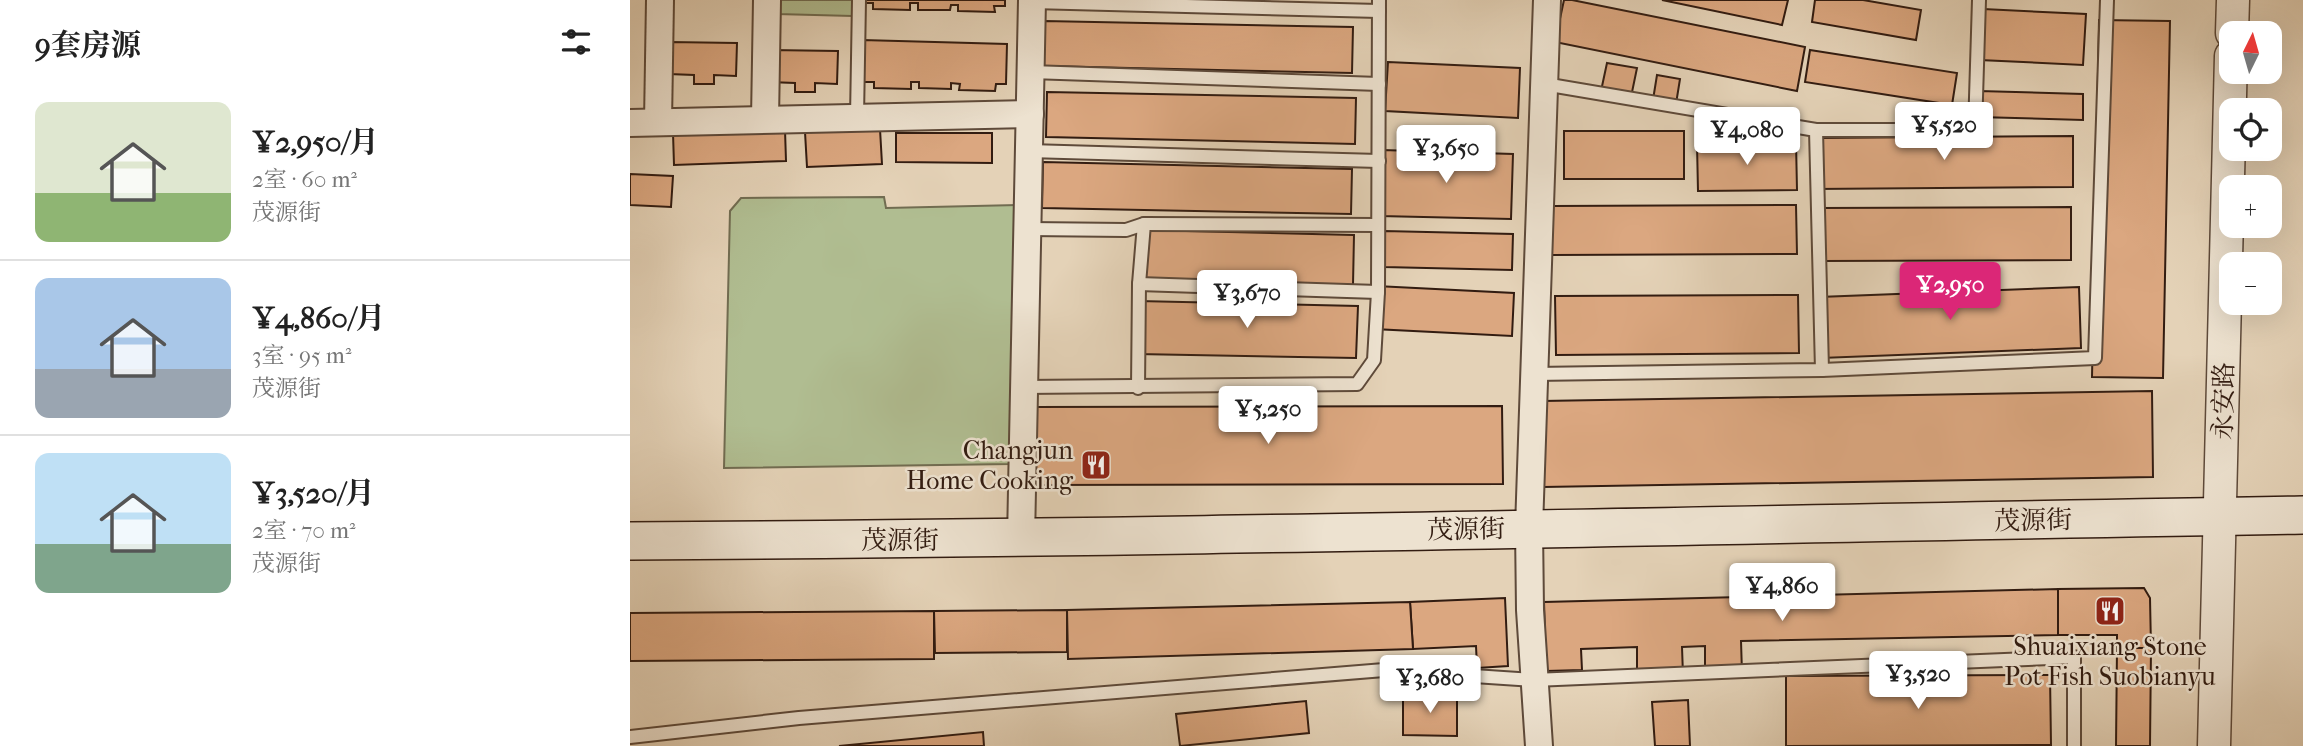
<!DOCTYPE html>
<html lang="zh">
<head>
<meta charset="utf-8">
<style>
  body { margin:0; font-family:"IM FELL French Canon","Noto Serif SC",serif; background:#f6f6f6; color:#222; height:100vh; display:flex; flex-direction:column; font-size:26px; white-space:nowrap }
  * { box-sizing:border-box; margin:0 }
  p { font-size:23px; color:#767676 }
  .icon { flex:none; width:38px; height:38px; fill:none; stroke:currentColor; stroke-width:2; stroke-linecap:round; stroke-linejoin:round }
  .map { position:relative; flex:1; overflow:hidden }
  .sheet { display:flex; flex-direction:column; background:#fff; width:630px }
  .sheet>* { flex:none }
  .needle { width:46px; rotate:5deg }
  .controls { position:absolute; left:1589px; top:21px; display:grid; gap:14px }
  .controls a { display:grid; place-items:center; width:63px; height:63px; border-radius:14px; background:#fff; box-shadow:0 7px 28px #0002; font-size:35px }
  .price { position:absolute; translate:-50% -60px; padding:0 16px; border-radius:7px; background:#fff; color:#222; font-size:23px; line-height:46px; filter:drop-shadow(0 2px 4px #0008) }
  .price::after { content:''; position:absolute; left:50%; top:42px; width:21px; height:16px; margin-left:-10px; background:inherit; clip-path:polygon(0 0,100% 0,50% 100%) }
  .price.current { background:#db2777; color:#fff }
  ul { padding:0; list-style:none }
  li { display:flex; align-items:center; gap:21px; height:175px; padding:0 35px }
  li+li { border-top:2px solid #e0e0e0 }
  li span { display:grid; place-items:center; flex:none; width:196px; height:140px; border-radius:14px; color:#555 }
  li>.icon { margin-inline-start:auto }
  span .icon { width:84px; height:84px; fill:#fffc; stroke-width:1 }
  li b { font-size:30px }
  h2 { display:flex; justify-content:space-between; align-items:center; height:84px; padding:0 35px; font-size:30px }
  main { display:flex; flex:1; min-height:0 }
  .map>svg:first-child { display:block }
</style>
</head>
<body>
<main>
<section class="sheet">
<h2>9套房源<svg class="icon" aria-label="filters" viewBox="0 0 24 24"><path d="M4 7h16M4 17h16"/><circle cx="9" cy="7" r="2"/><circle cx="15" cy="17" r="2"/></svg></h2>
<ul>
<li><span style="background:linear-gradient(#dfe7d0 65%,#8fb573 0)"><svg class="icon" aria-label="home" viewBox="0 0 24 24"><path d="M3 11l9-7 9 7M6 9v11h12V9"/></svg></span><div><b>¥2,950/月</b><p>2室 · 60 m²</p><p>茂源街</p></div></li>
<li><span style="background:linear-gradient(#a9c7e8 65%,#9aa5b1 0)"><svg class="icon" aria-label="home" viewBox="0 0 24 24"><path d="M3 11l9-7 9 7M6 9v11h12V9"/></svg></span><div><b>¥4,860/月</b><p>3室 · 95 m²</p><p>茂源街</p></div></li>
<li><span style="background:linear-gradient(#bfe0f5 65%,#7fa58c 0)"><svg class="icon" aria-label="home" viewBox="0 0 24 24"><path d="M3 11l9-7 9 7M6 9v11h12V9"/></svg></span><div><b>¥3,520/月</b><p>2室 · 70 m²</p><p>茂源街</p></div></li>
</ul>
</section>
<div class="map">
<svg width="1673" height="746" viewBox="0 0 1673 746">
  <rect width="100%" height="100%" fill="#e4d2b7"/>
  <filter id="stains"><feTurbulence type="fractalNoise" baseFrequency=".00286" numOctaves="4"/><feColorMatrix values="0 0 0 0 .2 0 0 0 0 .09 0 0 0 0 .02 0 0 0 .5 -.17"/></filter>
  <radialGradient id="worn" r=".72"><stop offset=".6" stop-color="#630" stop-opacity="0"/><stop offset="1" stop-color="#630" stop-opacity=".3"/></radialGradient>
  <g fill="#b0bd91" stroke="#716c51" stroke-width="2">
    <polygon points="147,0 222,0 222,16 147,14"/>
    <polygon points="254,197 256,208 392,205 381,464 94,468 100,211 111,198"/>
  </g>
  <g fill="#dba780" stroke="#321c11" stroke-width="2">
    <polygon points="230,0 375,0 375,6 364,6 365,12 328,11 328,5 321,5 320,10 288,10 288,3 280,3 280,10 243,9 243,3 230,3"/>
    <polygon points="934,0 942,0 1175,47 1167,91 925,42"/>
    <polygon points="1032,0 1158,0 1152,25"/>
    <polygon points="1185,0 1233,0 1291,10 1286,40 1182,22"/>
    <polygon points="1353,9 1456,14 1453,65 1350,60"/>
    <polygon points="1469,20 1540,21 1533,378 1462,377"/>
    <polygon points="414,21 723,27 722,73 413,66"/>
    <polygon points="232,40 377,44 376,84 366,84 365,91 329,90 330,84 321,83 321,89 289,88 289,82 281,82 281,89 244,88 244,82 230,82"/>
    <polygon points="39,42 107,43 106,76 84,75 84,84 64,84 64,75 39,74"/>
    <polygon points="140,50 208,51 207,84 185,83 185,92 165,92 165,83 139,82"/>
    <polygon points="1180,50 1327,73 1322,105 1175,82"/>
    <polygon points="758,62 890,68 888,118 755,111"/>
    <polygon points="977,63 1007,68 1001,97 971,91"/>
    <polygon points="1027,75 1050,79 1045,110 1022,106"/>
    <polygon points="1349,91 1453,94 1453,120 1348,117"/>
    <polygon points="417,92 726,98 725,144 416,137"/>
    <polygon points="250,129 252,164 177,167 175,132"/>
    <polygon points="155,130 156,161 44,165 43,133"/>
    <rect x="934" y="131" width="120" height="48"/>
    <polygon points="266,133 362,133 362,163 266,162"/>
    <polygon points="1443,136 1443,187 1184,189 1184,138"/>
    <polygon points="1166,142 1167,190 1068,191 1067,144"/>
    <polygon points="752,150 883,154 881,219 750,216"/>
    <polygon points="413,162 722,169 721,214 412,208"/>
    <polygon points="0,174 43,176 41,207 0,205"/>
    <polygon points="1166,205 1167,254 922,255 922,206"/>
    <polygon points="1441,207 1441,260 1191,261 1190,208"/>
    <polygon points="513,230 724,235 723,285 511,280"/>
    <polygon points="754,231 883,234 882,270 754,267"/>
    <polygon points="746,286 884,293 882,336 744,329"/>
    <polygon points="1449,287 1451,348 1191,358 1189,297"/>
    <polygon points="1168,295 1169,353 926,355 925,296"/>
    <polygon points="508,301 728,306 726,358 507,354"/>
    <polygon points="1522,391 1523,477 913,487 912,401"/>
    <polygon points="872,406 873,484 405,485 404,407"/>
    <polygon points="1514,588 1520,598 1521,648 1487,648 1487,635 1428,635 1428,589"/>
    <polygon points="1428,589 1428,635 1111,641 1112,673 1075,674 1075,646 1052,647 1053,675 1007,676 1007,647 951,649 952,670 916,671 914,602"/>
    <polygon points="875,598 878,666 847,668 846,646 783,649 780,602"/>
    <polygon points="780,602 783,649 438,659 437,610"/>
    <polygon points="437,610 437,652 305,653 304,611"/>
    <polygon points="304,611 304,659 0,661 0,613"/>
    <polygon points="1487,648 1521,648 1520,746 1486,746"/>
    <polygon points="1420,675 1421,745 1156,746 1156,676"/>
    <polygon points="773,694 827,694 827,736 773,735"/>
    <polygon points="1058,700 1060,746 1025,746 1022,702"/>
    <polygon points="676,701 679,733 550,746 546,714"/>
    <polygon points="353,732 354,746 209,746"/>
  </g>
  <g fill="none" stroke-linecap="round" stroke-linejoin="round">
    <g stroke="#5e4a3a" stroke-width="16">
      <g id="service">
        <polyline points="402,2 749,11"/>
        <polyline points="401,72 749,84"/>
        <polyline points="914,84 1186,130 1192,370"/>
        <polyline points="227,117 229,0"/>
        <polyline points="1186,130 1345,130 1349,0"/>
        <polyline points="399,151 749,161"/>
        <polyline points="514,224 748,225"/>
        <polyline points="398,229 496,230 514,224 509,284 508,388"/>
        <polyline points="509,284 748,292"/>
        <polyline points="904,374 1192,370 1465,358 1477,0"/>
        <polyline points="393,387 727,384 744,360 748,292 749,0"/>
        <polyline points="0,737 169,718 754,670 904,680 1444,657 1444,746"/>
      </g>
    </g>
    <g stroke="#5e4a3a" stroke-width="30">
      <g id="minor">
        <polyline points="135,119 137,0"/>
        <polyline points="28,122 30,0"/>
        <polyline points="0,123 400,114"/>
        <polyline points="391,539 402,0"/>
        <polyline points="909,746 900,610 899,528 917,0"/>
      </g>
    </g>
    <g stroke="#5e4a3a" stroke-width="35">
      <g id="tertiary">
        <polyline points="1602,33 1603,0"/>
        <polyline points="1584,746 1601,56"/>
      </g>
    </g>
    <g stroke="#321c11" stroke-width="40">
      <path id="secondary" d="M0 541C558 538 1115 524 1673 515"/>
    </g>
    <use href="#service" stroke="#ede2d0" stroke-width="12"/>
    <use href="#minor" stroke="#ede2d0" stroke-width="26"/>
    <use href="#tertiary" stroke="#ede2d0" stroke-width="32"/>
    <use href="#secondary" stroke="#ede2d0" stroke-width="37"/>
  </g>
  <defs>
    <g id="restaurant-square" transform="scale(1.575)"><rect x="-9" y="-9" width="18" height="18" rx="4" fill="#8f2418" stroke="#ede2d0"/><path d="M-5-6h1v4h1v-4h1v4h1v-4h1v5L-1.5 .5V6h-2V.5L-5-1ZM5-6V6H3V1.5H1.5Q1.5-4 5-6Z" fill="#fff"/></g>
  </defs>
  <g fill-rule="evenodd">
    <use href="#restaurant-square" x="466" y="465"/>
    <use href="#restaurant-square" x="1480" y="611"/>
  </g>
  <g text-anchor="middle" stroke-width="5" stroke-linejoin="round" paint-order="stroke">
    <g font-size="26" fill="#321c11" stroke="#ede2d0">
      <text transform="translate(1593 401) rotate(-89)" y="9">永安路</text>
      <text transform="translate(1403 520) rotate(-1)" y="9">茂源街</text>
      <text transform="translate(836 529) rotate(-1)" y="9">茂源街</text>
      <text x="270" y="549">茂源街</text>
    </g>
    <g font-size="26" fill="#321c11" stroke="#ede2d0" text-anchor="end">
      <text x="443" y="459">Changjun<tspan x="443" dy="30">Home Cooking</tspan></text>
      <text x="1480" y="655" text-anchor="middle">Shuaixiang Stone<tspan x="1480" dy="30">Pot Fish Suobianyu</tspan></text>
    </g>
  </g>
  <rect width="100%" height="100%" filter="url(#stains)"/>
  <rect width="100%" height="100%" fill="url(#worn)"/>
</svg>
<div class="controls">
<a><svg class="needle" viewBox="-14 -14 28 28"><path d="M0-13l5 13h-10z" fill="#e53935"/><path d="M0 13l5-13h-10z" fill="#767676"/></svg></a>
<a><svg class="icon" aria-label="locate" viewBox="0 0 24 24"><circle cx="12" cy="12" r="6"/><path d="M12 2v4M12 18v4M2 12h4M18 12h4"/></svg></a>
<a>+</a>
<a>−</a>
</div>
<b class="price" style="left:1314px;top:162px">¥5,520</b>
<b class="price" style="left:1117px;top:167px">¥4,080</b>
<b class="price" style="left:816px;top:185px">¥3,650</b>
<b class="price current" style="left:1320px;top:322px">¥2,950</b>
<b class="price" style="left:617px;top:330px">¥3,670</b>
<b class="price" style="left:638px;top:446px">¥5,250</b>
<b class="price" style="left:1152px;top:623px">¥4,860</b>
<b class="price" style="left:1288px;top:711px">¥3,520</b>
<b class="price" style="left:800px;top:715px">¥3,680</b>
</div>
</main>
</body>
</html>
